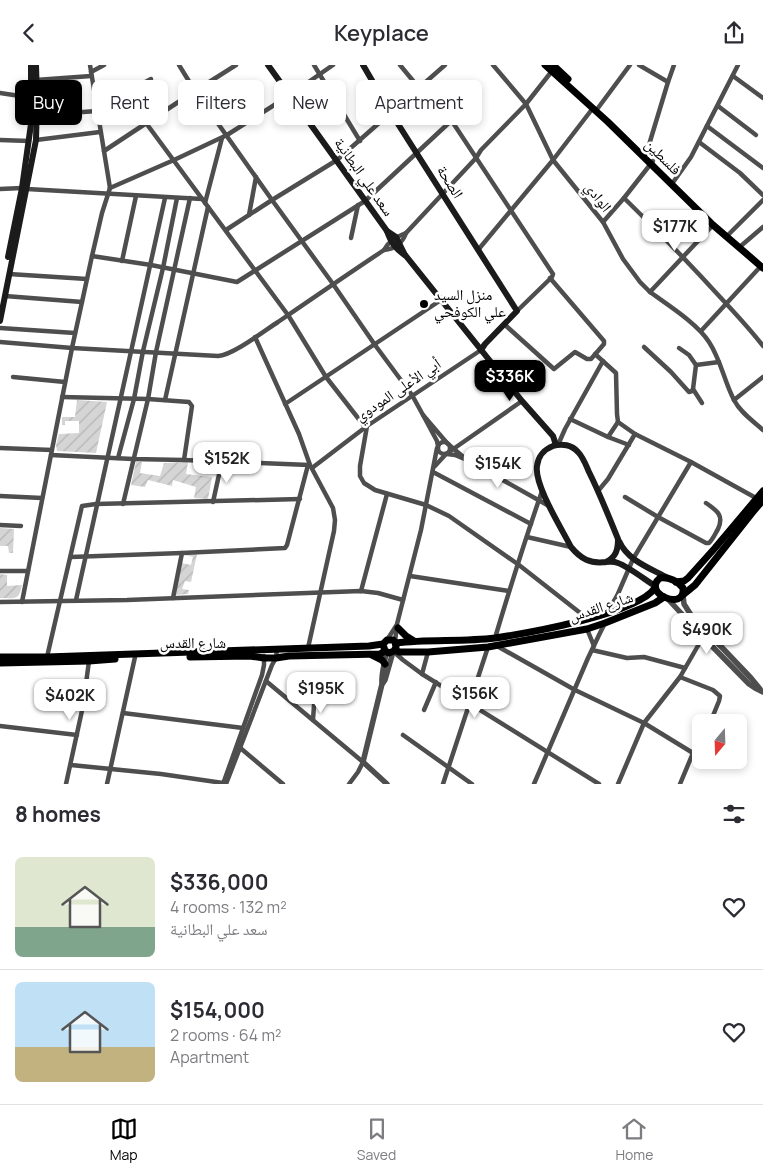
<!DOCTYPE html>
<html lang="en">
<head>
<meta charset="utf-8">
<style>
  body { margin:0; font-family:Manrope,"Noto Naskh Arabic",sans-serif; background:#f7f7f7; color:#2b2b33; height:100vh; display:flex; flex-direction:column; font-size:19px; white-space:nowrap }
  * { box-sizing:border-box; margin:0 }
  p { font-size:16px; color:#7c7c81 }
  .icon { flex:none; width:28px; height:28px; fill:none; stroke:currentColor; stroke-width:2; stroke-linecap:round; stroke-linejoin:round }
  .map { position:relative; height:719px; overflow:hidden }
  .sheet { display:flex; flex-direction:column; background:#fff; flex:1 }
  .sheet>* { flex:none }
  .hud { position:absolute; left:15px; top:15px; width:500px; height:45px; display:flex; gap:10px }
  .needle { width:32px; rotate:199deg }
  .tools { position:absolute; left:692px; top:649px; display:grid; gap:10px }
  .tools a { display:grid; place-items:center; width:55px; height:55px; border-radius:8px; background:#fff; box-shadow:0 2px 8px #0003; font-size:25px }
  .price { position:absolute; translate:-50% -42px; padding:0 11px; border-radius:10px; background:#fff; color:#222; font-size:16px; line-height:32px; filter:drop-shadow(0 1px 2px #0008) }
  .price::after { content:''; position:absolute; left:50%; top:30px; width:15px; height:11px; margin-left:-8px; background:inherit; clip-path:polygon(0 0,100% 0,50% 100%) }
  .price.current { background:#000; color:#fff }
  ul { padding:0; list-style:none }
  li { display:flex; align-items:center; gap:15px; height:125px; padding:0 15px }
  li+li { border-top:1px solid #e1e1e2 }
  li span { display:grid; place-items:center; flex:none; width:140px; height:100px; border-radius:8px; color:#555 }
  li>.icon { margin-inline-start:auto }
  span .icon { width:60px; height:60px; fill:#fffc; stroke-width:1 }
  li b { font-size:21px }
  h2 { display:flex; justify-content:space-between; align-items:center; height:60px; padding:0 15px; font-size:21px }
  .tag { padding:0 18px; border-radius:8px; background:#fff; box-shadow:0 2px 8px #0003; font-size:18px; line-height:45px }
  .tag.current { background:#000; color:#fff }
  header { display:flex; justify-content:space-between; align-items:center; height:65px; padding:0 15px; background:#fff; font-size:22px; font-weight:600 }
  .tabs { display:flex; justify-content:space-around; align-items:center; height:70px; border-top:1px solid #e1e1e2; background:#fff; font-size:14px; color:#7c7c81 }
  .tabs a { display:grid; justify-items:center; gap:2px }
  .tabs .current { color:#000 }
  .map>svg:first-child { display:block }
</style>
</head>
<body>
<header><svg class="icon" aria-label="back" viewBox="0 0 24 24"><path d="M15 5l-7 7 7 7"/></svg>Keyplace<svg class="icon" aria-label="share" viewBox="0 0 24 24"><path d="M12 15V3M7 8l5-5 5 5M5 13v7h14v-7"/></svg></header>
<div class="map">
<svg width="763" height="719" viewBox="0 0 763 719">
  <defs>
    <pattern id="garden-furrows" width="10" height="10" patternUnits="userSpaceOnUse" patternTransform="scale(1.25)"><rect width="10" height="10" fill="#d5d5d5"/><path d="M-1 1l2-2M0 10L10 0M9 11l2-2" fill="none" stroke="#b5b5b5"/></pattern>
  </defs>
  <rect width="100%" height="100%" fill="#fff"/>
  <g fill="url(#garden-furrows)">
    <polygon points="77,335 107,337 96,388 57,386 56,380 59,369 79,368 79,356 65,356 65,360 62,360 62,352 75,352"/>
    <polygon points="136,397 142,397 140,408 160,411 164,398 188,397 186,409 212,412 208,434 194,433 196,422 173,415 172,421 148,415 145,422 131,420"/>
    <polygon points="0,463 14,464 13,488 9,488 8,481 0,481"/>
    <polygon points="197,489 191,517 185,516 182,524 189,525 188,529 175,530 182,498 191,500 193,492 185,490"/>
    <path d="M0 509 7 510V521L22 520C19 536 15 533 0 533Z"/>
  </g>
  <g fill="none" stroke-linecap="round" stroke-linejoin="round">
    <g stroke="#4e4e4e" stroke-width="4.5">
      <polyline points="90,0 110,123"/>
      <polyline points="179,0 195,26 272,135 333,219 375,280 412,330 423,350"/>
      <polyline points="314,0 360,76"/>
      <polyline points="400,0 419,23"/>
      <path d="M493 0 526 39 553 95 603 157 623 194 640 217 650 227C668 240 698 259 709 277 721 295 724 316 734 335 740 347 753 356 763 365"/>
      <polyline points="639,0 668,17 645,93"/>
      <polyline points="91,7 104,0"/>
      <polyline points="733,11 763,33"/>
      <polyline points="36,15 91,11"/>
      <polyline points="426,17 553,209 552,212 517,246"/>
      <polyline points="668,17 674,0"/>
      <polyline points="0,28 33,33"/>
      <polyline points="718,41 756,70"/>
      <polyline points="97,43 151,14"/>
      <polyline points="598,43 630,0"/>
      <polyline points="55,49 97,46"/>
      <polyline points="146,58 288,250 326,312 365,362"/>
      <polyline points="707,61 763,103"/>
      <polyline points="0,75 29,76"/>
      <polyline points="36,75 100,67"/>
      <polyline points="699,77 740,108 763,130"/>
      <polyline points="104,86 195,26 236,0"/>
      <polyline points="674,116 691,92 738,0"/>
      <polyline points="110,123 174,95 227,70 290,30 333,0"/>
      <polyline points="0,124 22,123"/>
      <polyline points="27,124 202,134"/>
      <path d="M624 133C657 165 689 198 720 232 735 248 750 264 763 281"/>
      <polyline points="205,138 222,73"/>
      <polyline points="249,150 256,112"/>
      <polyline points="603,157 624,133 653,96"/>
      <polyline points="226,165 272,135 337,95 445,0"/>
      <polyline points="729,169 763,135"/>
      <polyline points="351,173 358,140"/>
      <polyline points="742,180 763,162"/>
      <path d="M384 185C389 176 396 172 406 168"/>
      <polyline points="478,185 553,95 593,43"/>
      <polyline points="92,191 151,200 237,217 365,136 452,55"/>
      <polyline points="122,196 136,131"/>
      <polyline points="9,209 87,214"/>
      <polyline points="650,227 713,160"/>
      <polyline points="5,231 82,237"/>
      <polyline points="504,259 554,304 575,287 587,294 591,294 604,279 604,276 550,213"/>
      <polyline points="0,263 75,268"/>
      <polyline points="701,266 761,201"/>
      <polyline points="255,272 299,369 310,400 333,443 335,455 334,466 308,583"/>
      <path d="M0 277 72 283 218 291C233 290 264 266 278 257 313 233 348 209 384 185 395 184 402 179 406 168L476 93 481 85 526 39 552 6"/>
      <polyline points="644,282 671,307 689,327 692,326 693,324"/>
      <polyline points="679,283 689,290 696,300 719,297"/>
      <polyline points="595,289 616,308 617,349 618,357 635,369 691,397 756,433"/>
      <polyline points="696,300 693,324 702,338"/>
      <polyline points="13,312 65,317"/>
      <polyline points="62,332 148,334 189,337 192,341 184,395"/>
      <polyline points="165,335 208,142"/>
      <polyline points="734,335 763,312"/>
      <polyline points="285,339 441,235"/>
      <polyline points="570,354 608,372 629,380"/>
      <polyline points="367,361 360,401 360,411 364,418 375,425 426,440 449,451 519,500 579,547 591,553"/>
      <polyline points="608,372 618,357"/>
      <circle cx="444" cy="383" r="6"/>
      <polyline points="558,380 565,364 603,296"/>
      <polyline points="438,381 437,376 423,350 447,378"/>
      <polyline points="0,383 52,385"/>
      <polyline points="449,387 522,336"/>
      <polyline points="447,389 455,390 467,395 448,379"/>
      <polyline points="51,390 133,394 184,395 309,400"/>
      <polyline points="118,393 134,334 143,286 163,203 177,133"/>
      <polyline points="467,395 549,441"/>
      <polyline points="435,401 446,389"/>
      <polyline points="312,403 367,361 481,285"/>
      <polyline points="433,407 531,459"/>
      <polyline points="598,426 608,414 635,369"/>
      <polyline points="0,431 42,433"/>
      <path d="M625 432 658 452 706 478H709C713 474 715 469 718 464 724 451 718 446 706 438"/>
      <polyline points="213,437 222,396"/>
      <polyline points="123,439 148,334 156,287 190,133"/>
      <polyline points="0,460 21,461"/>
      <polyline points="527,472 571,482"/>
      <polyline points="71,492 182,488 285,483 287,480 308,400"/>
      <polyline points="0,506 28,506"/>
      <polyline points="410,511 509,526"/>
      <polyline points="361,526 387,429"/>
      <polyline points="617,531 633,494 691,397"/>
      <polyline points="173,533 182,488"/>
      <path d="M76 535C105 401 136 267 165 133"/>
      <polyline points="0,537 127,535 361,526 378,528 403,535"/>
      <polyline points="22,537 72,283 92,191 102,148 110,123"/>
      <polyline points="606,549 617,531 618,539 621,543"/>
      <polyline points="587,564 594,581"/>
      <path d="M495 573C510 523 525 475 542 426"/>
      <polyline points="387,575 396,561"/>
      <polyline points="395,577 397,559 421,465 437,383"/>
      <polyline points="497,581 575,625 644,658 693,688"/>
      <polyline points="592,585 627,593 644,592 685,603"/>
      <polyline points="394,587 403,595 422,609 599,719"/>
      <polyline points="47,592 82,441 96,439 300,434"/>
      <polyline points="422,609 428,587"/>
      <polyline points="680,612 713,625 720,631 719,636 710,658"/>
      <polyline points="266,616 363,697 358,707 349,719"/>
      <polyline points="42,636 83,641"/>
      <polyline points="424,645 436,617"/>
      <polyline points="123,648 243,663"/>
      <polyline points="313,655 315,625"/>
      <polyline points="0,661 77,670"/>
      <polyline points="403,670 472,719"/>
      <polyline points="238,681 283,719"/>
      <polyline points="71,700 161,709 223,718"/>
      <polyline points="66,719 83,641 89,596"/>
      <polyline points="107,719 135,592"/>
      <polyline points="223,719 262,610 264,600 264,591"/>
      <polyline points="226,719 272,600 276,593 277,584"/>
      <polyline points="443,719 488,582"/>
      <polyline points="534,719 588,593 600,568 605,558"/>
      <polyline points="618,719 644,658 680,612 703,572 707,568"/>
      <polyline points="680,719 693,688 701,676"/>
    </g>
    <g stroke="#4e4e4e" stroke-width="5.5">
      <polyline points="683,530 684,539 691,550 751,613 760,624"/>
      <polyline points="667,533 703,572 749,619 755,623 763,627"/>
      <path d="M386 587C385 598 381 609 382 619L363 697 387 719"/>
      <polyline points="383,618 385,615 393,587"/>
    </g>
    <g stroke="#1b1b1b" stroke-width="6">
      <path d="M268 0 387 166C391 178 396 184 406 191L522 336 553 371 556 380"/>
      <polyline points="363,0 391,48 517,246 485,279 481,285"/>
      <polyline points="387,166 396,172 405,190"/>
      <polyline points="8,192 22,123 31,59 31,0"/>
      <polyline points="0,256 36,75 37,34 36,0"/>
      <path d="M619 476C628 496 650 503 668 513"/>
      <path d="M606 497C616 492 618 485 618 474 609 452 600 429 589 407 586 400 583 392 578 387 572 380 562 378 553 381 545 384 538 391 537 401 534 420 562 464 571 482 581 494 590 499 606 497 610 497 613 496 618 498 629 502 644 514 655 521"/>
    </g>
    <g stroke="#000" stroke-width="7">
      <polyline points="545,0 608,57 713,160 763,203"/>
      <polyline points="553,0 568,14"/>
      <path d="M660 513C669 512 678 516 683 523 686 547 641 528 660 513Z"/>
      <polyline points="676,517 684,516 688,513 715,483 763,426"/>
      <polyline points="684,529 695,520 752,448 763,435"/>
      <polyline points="398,563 406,571 414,576"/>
      <path d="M396 578C429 574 462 577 495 573 528 568 637 549 655 523"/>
      <polyline points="395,585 399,587 428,587 488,582 587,564 605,558 655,538 664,532"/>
      <polyline points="372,590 382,595 385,599"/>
      <polyline points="0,592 47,592 369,581 383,579 387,575 393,575 395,577 396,582 394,586 389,588 385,586 383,579"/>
      <polyline points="190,592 250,591 264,593 276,593 289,591 380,589 385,586"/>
      <polyline points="0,598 89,596 115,594"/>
    </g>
  </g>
  <circle fill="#000" stroke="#fff" stroke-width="2" cx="424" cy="239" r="5"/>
  <g text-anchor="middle" stroke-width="5" stroke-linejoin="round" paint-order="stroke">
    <g font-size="15" fill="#000" stroke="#fff">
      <text transform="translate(663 92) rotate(45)" y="5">فلسطين</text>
      <text transform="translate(364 112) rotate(55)" y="5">سعد علي البطانية</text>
      <text transform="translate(450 117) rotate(58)" y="5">الصحة</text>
      <text transform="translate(598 132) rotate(52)" y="5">الوادي</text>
      <text transform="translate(398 325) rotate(-34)" y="5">أبي الأعلى المودوي</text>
      <text transform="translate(601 542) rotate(-18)" y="5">شارع القدس</text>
      <text x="193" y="583">شارع القدس</text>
    </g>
    <g font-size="15" fill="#000" stroke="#fff" text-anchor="start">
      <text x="434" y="235">منزل السيد<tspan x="434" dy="17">علي الكوفحي</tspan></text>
    </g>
  </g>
</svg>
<div class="tools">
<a><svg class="needle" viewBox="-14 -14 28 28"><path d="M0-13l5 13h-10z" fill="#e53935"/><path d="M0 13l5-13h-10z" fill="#7c7c81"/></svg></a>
</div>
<b class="price" style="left:675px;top:187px">$177K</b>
<b class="price current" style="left:510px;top:337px">$336K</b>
<b class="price" style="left:227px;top:419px">$152K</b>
<b class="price" style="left:498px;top:424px">$154K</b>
<b class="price" style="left:707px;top:590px">$490K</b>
<b class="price" style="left:321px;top:649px">$195K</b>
<b class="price" style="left:475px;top:654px">$156K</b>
<b class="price" style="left:70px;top:656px">$402K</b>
<div class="hud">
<a class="tag current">Buy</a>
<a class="tag">Rent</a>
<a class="tag">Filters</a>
<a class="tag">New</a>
<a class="tag">Apartment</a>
</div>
</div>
<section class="sheet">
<h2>8 homes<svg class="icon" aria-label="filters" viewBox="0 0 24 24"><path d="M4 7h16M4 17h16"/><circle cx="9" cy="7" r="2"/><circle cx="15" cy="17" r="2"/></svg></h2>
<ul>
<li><span style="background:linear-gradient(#dfe7d0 70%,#7fa58c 0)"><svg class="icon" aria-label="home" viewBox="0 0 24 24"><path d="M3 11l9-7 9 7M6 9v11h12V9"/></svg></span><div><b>$336,000</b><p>4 rooms · 132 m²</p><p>سعد علي البطانية</p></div><svg class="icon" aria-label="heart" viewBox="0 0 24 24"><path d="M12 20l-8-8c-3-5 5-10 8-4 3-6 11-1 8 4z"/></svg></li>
<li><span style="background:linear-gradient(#bfe0f5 65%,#c2b280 0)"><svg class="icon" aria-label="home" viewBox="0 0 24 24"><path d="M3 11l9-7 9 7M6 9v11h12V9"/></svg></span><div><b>$154,000</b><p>2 rooms · 64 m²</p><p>Apartment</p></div><svg class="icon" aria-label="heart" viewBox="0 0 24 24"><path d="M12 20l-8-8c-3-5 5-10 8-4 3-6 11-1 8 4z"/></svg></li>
</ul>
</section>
<nav class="tabs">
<a class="current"><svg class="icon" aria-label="map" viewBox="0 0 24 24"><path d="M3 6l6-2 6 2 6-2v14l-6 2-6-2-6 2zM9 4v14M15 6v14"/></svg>Map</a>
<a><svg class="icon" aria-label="saved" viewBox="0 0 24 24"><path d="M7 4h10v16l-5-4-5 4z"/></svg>Saved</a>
<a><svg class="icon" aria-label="home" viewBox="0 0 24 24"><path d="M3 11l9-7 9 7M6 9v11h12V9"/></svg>Home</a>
</nav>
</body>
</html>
